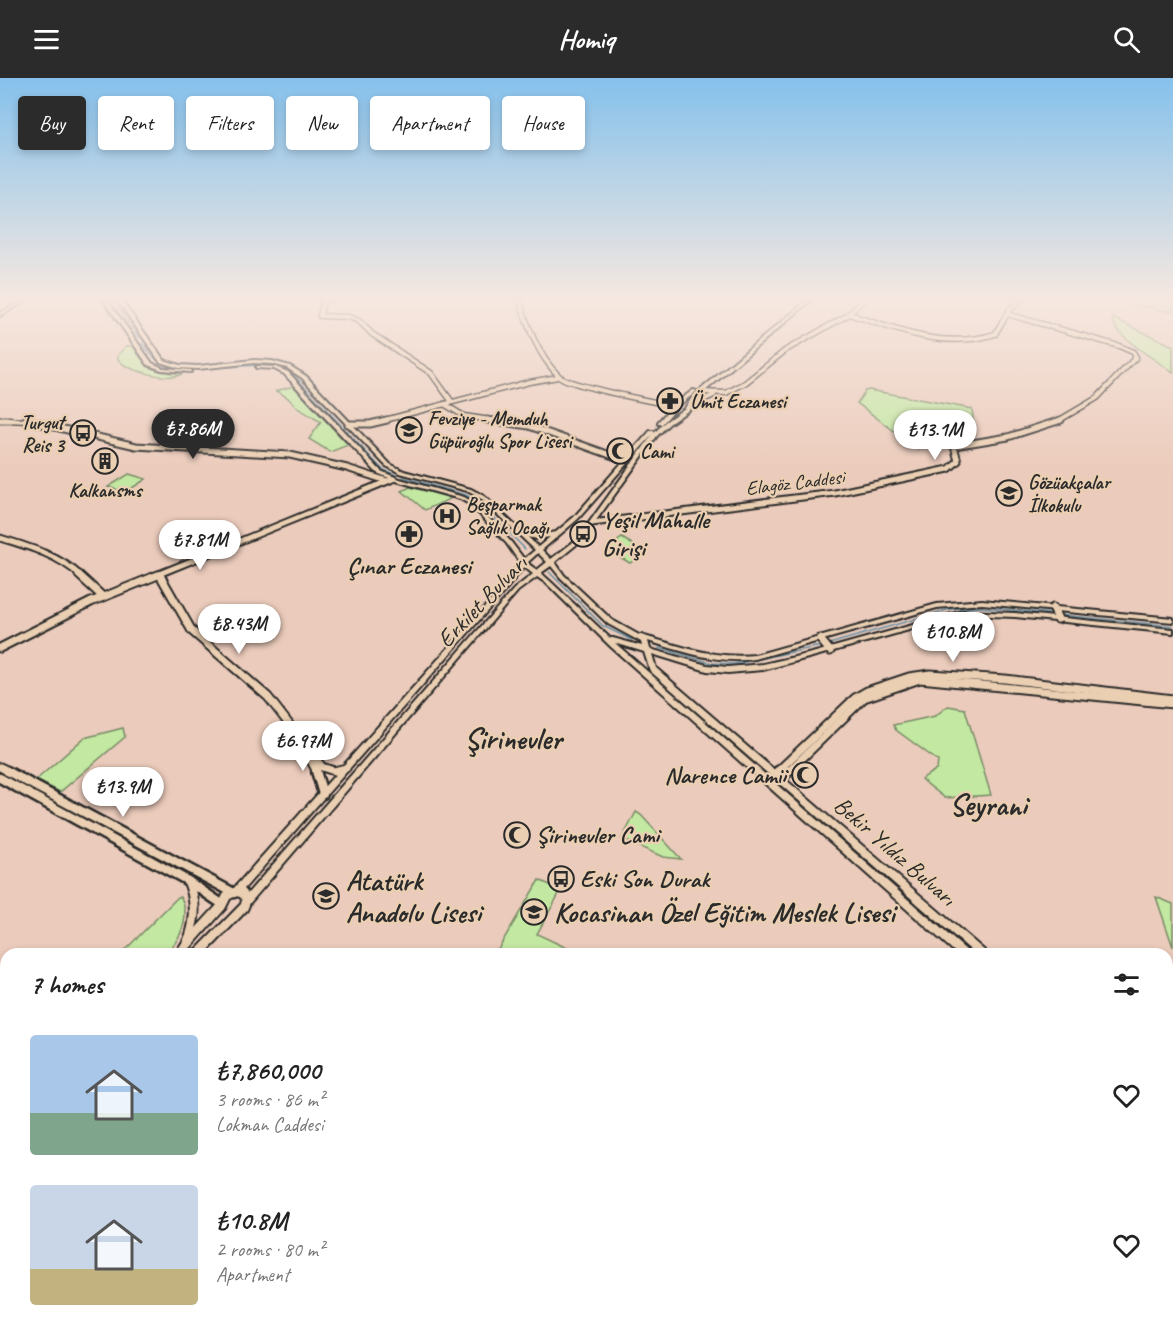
<!DOCTYPE html>
<html lang="en">
<head>
<meta charset="utf-8">
<style>
  body { margin:0; font-family:Caveat,sans-serif; background:#f2f2f2; color:#222; height:100vh; display:flex; flex-direction:column; font-size:22px; white-space:nowrap }
  * { box-sizing:border-box; margin:0 }
  p { font-size:20px; color:#767676 }
  .icon { flex:none; width:33px; height:33px; fill:none; stroke:currentColor; stroke-width:2; stroke-linecap:round; stroke-linejoin:round }
  .map { position:relative; flex:1; overflow:hidden }
  .panel { position:absolute; left:0px; top:870px; width:1173px; height:386px; display:flex; flex-direction:column; background:#fff; border-radius:18px 18px 0 0; box-shadow:0 3px 9px #0003 }
  .panel>* { flex:none }
  .hud { position:absolute; left:18px; top:18px; width:600px; height:54px; display:flex; gap:12px }
  .price { position:absolute; translate:-50% -51px; padding:0 14px; border-radius:21px; background:#fff; color:#222; font-size:20px; line-height:39px; filter:drop-shadow(0 2px 3px #0008) }
  .price::after { content:''; position:absolute; left:50%; top:36px; width:18px; height:14px; margin-left:-9px; background:inherit; clip-path:polygon(0 0,100% 0,50% 100%) }
  .price.on { background:#2b2b2b; color:#fff }
  ul { padding:0; list-style:none }
  li { display:flex; align-items:center; gap:18px; height:150px; padding:0 30px }
  li span { display:grid; place-items:center; flex:none; width:168px; height:120px; border-radius:6px; color:#555 }
  li>.icon { margin-inline-start:auto }
  span .icon { width:72px; height:72px; fill:#fffc; stroke-width:1 }
  li b { font-size:26px }
  h2 { display:flex; justify-content:space-between; align-items:center; height:72px; padding:0 30px; font-size:26px }
  .chip { padding:0 21px; border-radius:6px; background:#fff; box-shadow:0 3px 9px #0003; font-size:21px; line-height:54px }
  .chip.on { background:#2b2b2b; color:#fff }
  header { display:flex; justify-content:space-between; align-items:center; height:78px; padding:0 30px; background:#2b2b2b; color:#fff; font-size:27px; font-weight:700 }
  .map>svg:first-child { display:block }
</style>
</head>
<body>
<header><svg class="icon" aria-label="menu" viewBox="0 0 24 24"><path d="M4 6h16M4 12h16M4 18h16"/></svg>Homiq<svg class="icon" aria-label="search" viewBox="0 0 24 24"><circle cx="10" cy="10" r="6"/><path d="M15 15l6 6"/></svg></header>
<div class="map">
<svg width="1173" height="1255" viewBox="0 0 1173 1255">
  <rect width="100%" height="100%" fill="#ebcbbb"/>
  <filter id="ink" filterUnits="userSpaceOnUse"><feTurbulence type="fractalNoise" baseFrequency=".0167" numOctaves="2"/><feDisplacementMap in="SourceGraphic" scale="12" xChannelSelector="R" yChannelSelector="G"/><feConvolveMatrix kernelMatrix="1 2 1 2 8 2 1 2 1" color-interpolation-filters="sRGB"/></filter>
  <g filter="url(#ink)">
    <g fill="#c3e8a2" stroke="#778a66" stroke-width="1.5">
      <polygon points="1131,220 1173,220 1173,232 1166,233 1128,225"/>
      <path d="M1113 240 1173 268V294C1160 285 1111 256 1113 240Z"/>
      <path d="M126 268H133C147 292 154 294 182 296 169 303 126 293 118 281V277Z"/>
      <polygon points="293,308 348,367 330,374 309,361 321,344 299,331 287,319 276,313"/>
      <polygon points="869,312 972,331 975,356 918,371 857,325 865,313"/>
      <polygon points="129,396 146,401 126,414 108,409"/>
      <polygon points="410,409 452,420 425,432 402,413"/>
      <polygon points="622,460 645,474 630,485 606,471"/>
      <polygon points="948,628 965,631 991,717 945,720 921,701 937,691 938,683 896,652 893,647 935,638"/>
      <polygon points="123,650 125,659 60,714 36,702 84,660"/>
      <polygon points="636,734 641,737 681,781 663,779 622,761"/>
      <polygon points="539,802 561,812 537,856 569,871 567,876 495,876"/>
      <path d="M178 819H181C191 841 181 860 166 876H121Z"/>
      <polygon points="1156,819 1173,826 1173,869"/>
      <polygon points="1167,1062 1173,1068 1173,1131 1167,1128"/>
      <polygon points="6,1116 6,1187 0,1194 0,1123"/>
      <polygon points="605,1250 674,1250 677,1251 676,1255 603,1255"/>
    </g>
    <g fill="none" stroke-linecap="round" stroke-linejoin="round">
      <g stroke="#6890a3" stroke-width="1.5">
        <polyline points="112,220 139,260"/>
        <path d="M142 265C156 286 169 292 194 291"/>
        <polyline points="273,287 294,297 382,391 396,397"/>
        <polyline points="207,290 266,287"/>
        <polyline points="403,399 466,417 480,426"/>
        <polyline points="484,429 525,471"/>
        <polyline points="549,494 603,548 632,562"/>
        <polyline points="1060,537 1173,548"/>
        <polyline points="829,566 950,531 979,529 1053,536"/>
        <polyline points="659,570 712,585 735,586 821,568"/>
      </g>
      <g stroke="#2b2b2b" stroke-width="7">
        <g id="secondary-far3">
          <polyline points="328,220 322,226 320,238 349,239 359,243 372,256 431,295 452,324"/>
          <path d="M519 220C527 247 538 278 559 298 569 308 655 324 675 328"/>
          <path d="M849 236C896 252 945 272 995 256L1010 231 1025 220"/>
          <polyline points="1007,236 1119,268 1133,274 1136,279 1097,320 1058,343"/>
          <polyline points="701,314 726,315 745,305 786,272 848,237 865,220"/>
          <polyline points="444,326 464,338 497,343"/>
          <polyline points="688,329 714,317"/>
          <polyline points="0,342 32,343"/>
          <polyline points="381,343 529,304 558,299"/>
        </g>
      </g>
      <g stroke="#2b2b2b" stroke-width="9">
        <g id="secondary-far2">
          <polyline points="0,342 10,342"/>
          <polyline points="25,342 136,368 290,377 347,390 387,403"/>
          <polyline points="487,342 529,348 627,383"/>
          <polyline points="348,346 370,346 387,342"/>
          <polyline points="477,432 484,427 492,428"/>
          <polyline points="592,445 835,415 949,391 958,383 954,368 1008,359 1061,342"/>
          <path d="M0 460C30 469 58 477 81 498"/>
          <polyline points="160,496 161,498"/>
          <polyline points="154,498 393,401"/>
        </g>
      </g>
      <g stroke="#2b2b2b" stroke-width="11">
        <g id="secondary-far1">
          <polyline points="79,497 103,519"/>
          <polyline points="160,497 192,553 268,619 322,689 334,693 346,690"/>
          <polyline points="1053,530 1058,541"/>
          <polyline points="820,561 830,573"/>
          <polyline points="0,570 91,524 158,497"/>
          <polyline points="308,677 317,694"/>
          <polyline points="0,689 10,694"/>
          <polyline points="777,694 855,620 867,613 909,599 930,596 1005,601 1173,621"/>
          <polyline points="788,694 864,620 920,601 1173,626"/>
        </g>
      </g>
      <g stroke="#2b2b2b" stroke-width="13">
        <g id="secondary">
          <polyline points="7,693 234,815"/>
          <polyline points="316,693 323,716"/>
          <polyline points="774,697 778,693"/>
          <polyline points="0,700 188,803 222,826"/>
          <polyline points="780,702 789,693"/>
        </g>
      </g>
      <g stroke="#2b2b2b" stroke-width="4">
        <g id="primary">
          <polygon points="27,220 31,220 0,238 0,235"/>
          <polygon points="102,220 106,220 152,285 163,290 189,292 191,292 191,294 162,292 148,287"/>
          <path d="M116 220H120L164 282 180 287 198 288 254 282 272 283 290 288 306 298 390 386 404 393 471 411 484 418 523 455 537 457 556 454 574 439 650 353H654V355L578 441 542 472 551 481 572 465 583 453 653 356 665 344 685 330 694 317 810 220H814L698 319 689 332 669 346 657 358 587 455 576 467 555 484 564 497 612 542 639 557H641C680 568 714 581 755 577L937 526 982 522 1173 540V544L982 526 937 530 755 581C716 586 684 574 648 563L650 571 707 587 728 589 763 586 812 575 963 533 1015 535 1173 551V555L1015 539 963 537 812 579 763 592 728 595 707 593 652 576 656 590 985 873 987 876H975L650 593 644 574 615 565 967 873 969 876H957L611 569 546 505 537 499 518 513 250 825 247 832 205 876H193L195 873 241 826 242 822 240 819 236 818 230 821 225 831 185 876H174C176 873 178 871 180 868 192 851 193 822 183 803L185 800 188 799 191 800C199 817 201 832 196 850L219 825 224 815 233 811 500 512 520 485 507 466 471 427 460 421 396 403 377 395 284 296 274 291 256 290V288L275 289 288 294 381 393 400 401 464 419 475 425 511 464 524 481 535 472 480 420 467 413 400 395 386 388 302 300 287 290 272 286 254 285 198 291 179 290 160 284ZM528 459 537 461 550 459 538 469ZM538 475 547 484 537 492 527 485ZM551 488 560 499 608 546 641 564 642 568 613 560H610L550 503 541 495ZM524 489 533 496 514 511 248 815 244 811 504 514Z"/>
          <polygon points="693,312 697,313 677,329 662,346 658,346 658,344 673,327"/>
          <polygon points="1167,1024 1173,1027 1173,1039 1167,1036"/>
          <polygon points="1167,1048 1173,1052 1173,1065 1167,1061"/>
          <polygon points="6,1064 6,1079 0,1083 0,1068"/>
          <polygon points="6,1087 6,1102 0,1106 0,1091"/>
        </g>
      </g>
      <use href="#secondary-far3" stroke="#ebcfb2" stroke-width="4"/>
      <use href="#secondary-far2" stroke="#ebcfb2" stroke-width="5"/>
      <use href="#secondary-far1" stroke="#ebcfb2" stroke-width="7"/>
      <use href="#secondary" stroke="#ebcfb2" stroke-width="8"/>
      <use href="#primary" fill="#ebcfb2" fill-rule="evenodd"/>
    </g>
  </g>
  <linearGradient id="sky" x2="0" y2="1"><stop stop-color="#85c1ec"/><stop offset="0.56" stop-color="#f6e8e0"/><stop offset="1" stop-color="#f6e8e0" stop-opacity="0"/></linearGradient>
  <rect width="1173" height="395" fill="url(#sky)"/>
  <defs>
    <g id="pharmacy-ring" transform="scale(1.35)"><circle r="9.5" fill="#ebcfb2" stroke="#2b2b2b" stroke-width="1.5"/><path d="M-2-6h4v4h4v4h-4v4h-4v-4h-4v-4h4Z" fill="#2b2b2b"/></g>
    <g id="school-ring" transform="scale(1.35)"><circle r="9.5" fill="#ebcfb2" stroke="#2b2b2b" stroke-width="1.5"/><path d="M0-5L7-2L0 1L-7-2ZM-4 1L0 2.5L4 1V4Q0 6-4 4Z" fill="#2b2b2b"/></g>
    <g id="bus-ring" transform="scale(1.35)"><circle r="9.5" fill="#ebcfb2" stroke="#2b2b2b" stroke-width="1.5"/><path d="M-5-6H5V4H4V6H2V4H-2V6H-4V4H-5ZM-3.5-4V0h7V-4ZM-3.5 1.2v1.5H-2V1.2ZM2 1.2v1.5H3.5V1.2Z" fill="#2b2b2b"/></g>
    <g id="mosque-ring" transform="scale(1.35)"><circle r="9.5" fill="#ebcfb2" stroke="#2b2b2b" stroke-width="1.5"/><path d="M3.5-4.9A6 6 0 1 0 3.5 4.9A5 5 0 1 1 3.5-4.9Z" fill="#2b2b2b"/></g>
    <g id="building-ring" transform="scale(1.35)"><circle r="9.5" fill="#ebcfb2" stroke="#2b2b2b" stroke-width="1.5"/><path d="M-4-6H4V6H1V3H-1V6H-4ZM-2.5-4.3h1.7v1.8h-1.7ZM.8-4.3h1.7v1.8H.8ZM-2.5-1h1.7V.8h-1.7ZM.8-1h1.7V.8H.8Z" fill="#2b2b2b"/></g>
    <g id="hospital-ring" transform="scale(1.35)"><circle r="9.5" fill="#ebcfb2" stroke="#2b2b2b" stroke-width="1.5"/><path d="M-5-5h3v3.5h4V-5h3V5h-3V1.5h-4V5h-3Z" fill="#2b2b2b"/></g>
  </defs>
  <g fill-rule="evenodd">
    <use href="#pharmacy-ring" x="670" y="323"/>
    <use href="#school-ring" x="409" y="352"/>
    <use href="#bus-ring" x="83" y="355"/>
    <use href="#mosque-ring" x="620" y="373"/>
    <use href="#building-ring" x="105" y="383"/>
    <use href="#school-ring" x="1009" y="415"/>
    <use href="#hospital-ring" x="447" y="438"/>
    <use href="#pharmacy-ring" x="409" y="456"/>
    <use href="#bus-ring" x="583" y="456"/>
    <use href="#mosque-ring" x="805" y="697"/>
    <use href="#mosque-ring" x="517" y="757"/>
    <use href="#bus-ring" x="561" y="801"/>
    <use href="#school-ring" x="326" y="818"/>
    <use href="#school-ring" x="534" y="834"/>
  </g>
  <g text-anchor="middle" stroke-width="4.5" stroke-linejoin="round" paint-order="stroke">
    <g font-size="20" font-weight="bold" fill="#2b2b2b" stroke="#ebcfb2" text-anchor="start">
      <text x="690" y="330">Ümit Eczanesi</text>
      <text x="428" y="347">Fevziye - Memduh<tspan x="428" dy="23">Güpüroğlu Spor Lisesi</tspan></text>
      <text x="64" y="351" text-anchor="end">Turgut<tspan x="64" dy="23">Reis 3</tspan></text>
      <text x="640" y="380">Cami</text>
      <text x="1028" y="411">Gözüakçalar<tspan x="1028" dy="23">İlkokulu</tspan></text>
      <text x="105" y="419" text-anchor="middle">Kalkansms</text>
      <text x="466" y="433">Beşparmak<tspan x="466" dy="23">Sağlık Ocağı</tspan></text>
    </g>
    <g font-size="20" fill="#2b2b2b" stroke="#ebcfb2">
      <text transform="translate(795 404) rotate(-7)" y="7">Elagöz Caddesi</text>
    </g>
    <g font-size="24" font-weight="bold" fill="#2b2b2b" stroke="#ebcfb2" text-anchor="start">
      <text x="602" y="450">Yeşil Mahalle<tspan x="602" dy="28">Girişi</tspan></text>
      <text x="409" y="496" text-anchor="middle">Çınar Eczanesi</text>
      <text x="786" y="705" text-anchor="end">Narence Camii</text>
      <text x="536" y="765">Şirinevler Cami</text>
      <text x="580" y="809">Eski Son Durak</text>
    </g>
    <g font-size="24" fill="#2b2b2b" stroke="#ebcfb2">
      <text transform="translate(482 523) rotate(-46)" y="8">Erkilet Bulvarı</text>
      <text transform="translate(895 773) rotate(41)" y="8">Bekir Yıldız Bulvarı</text>
    </g>
    <g font-size="28" font-weight="bold" fill="#2b2b2b" stroke="#ebcfb2" text-anchor="start">
      <text x="346" y="812">Atatürk<tspan x="346" dy="32">Anadolu Lisesi</tspan></text>
      <text x="554" y="844">Kocasinan Özel Eğitim Meslek Lisesi</text>
    </g>
    <g font-size="30" font-weight="bold" fill="#2b2b2b" stroke="#ebcfb2">
      <text x="513" y="671">Şirinevler</text>
      <text x="988" y="737">Seyrani</text>
    </g>
  </g>
</svg>
<b class="price on" style="left:193px;top:382px">₺7.86M</b>
<b class="price" style="left:935px;top:383px">₺13.1M</b>
<b class="price" style="left:200px;top:493px">₺7.81M</b>
<b class="price" style="left:239px;top:577px">₺8.43M</b>
<b class="price" style="left:953px;top:585px">₺10.8M</b>
<b class="price" style="left:303px;top:694px">₺6.97M</b>
<b class="price" style="left:123px;top:740px">₺13.9M</b>
<div class="hud">
<a class="chip on">Buy</a>
<a class="chip">Rent</a>
<a class="chip">Filters</a>
<a class="chip">New</a>
<a class="chip">Apartment</a>
<a class="chip">House</a>
</div>
<section class="panel">
<h2>7 homes<svg class="icon" aria-label="filters" viewBox="0 0 24 24"><path d="M4 7h16M4 17h16"/><circle cx="9" cy="7" r="2"/><circle cx="15" cy="17" r="2"/></svg></h2>
<ul>
<li><span style="background:linear-gradient(#a9c7e8 65%,#7fa58c 0)"><svg class="icon" aria-label="home" viewBox="0 0 24 24"><path d="M3 11l9-7 9 7M6 9v11h12V9"/></svg></span><div><b>₺7,860,000</b><p>3 rooms · 86 m²</p><p>Lokman Caddesi</p></div><svg class="icon" aria-label="heart" viewBox="0 0 24 24"><path d="M12 20l-8-8c-3-5 5-10 8-4 3-6 11-1 8 4z"/></svg></li>
<li><span style="background:linear-gradient(#c9d6e8 70%,#c2b280 0)"><svg class="icon" aria-label="home" viewBox="0 0 24 24"><path d="M3 11l9-7 9 7M6 9v11h12V9"/></svg></span><div><b>₺10.8M</b><p>2 rooms · 80 m²</p><p>Apartment</p></div><svg class="icon" aria-label="heart" viewBox="0 0 24 24"><path d="M12 20l-8-8c-3-5 5-10 8-4 3-6 11-1 8 4z"/></svg></li>
</ul>
</section>
</div>
</body>
</html>
